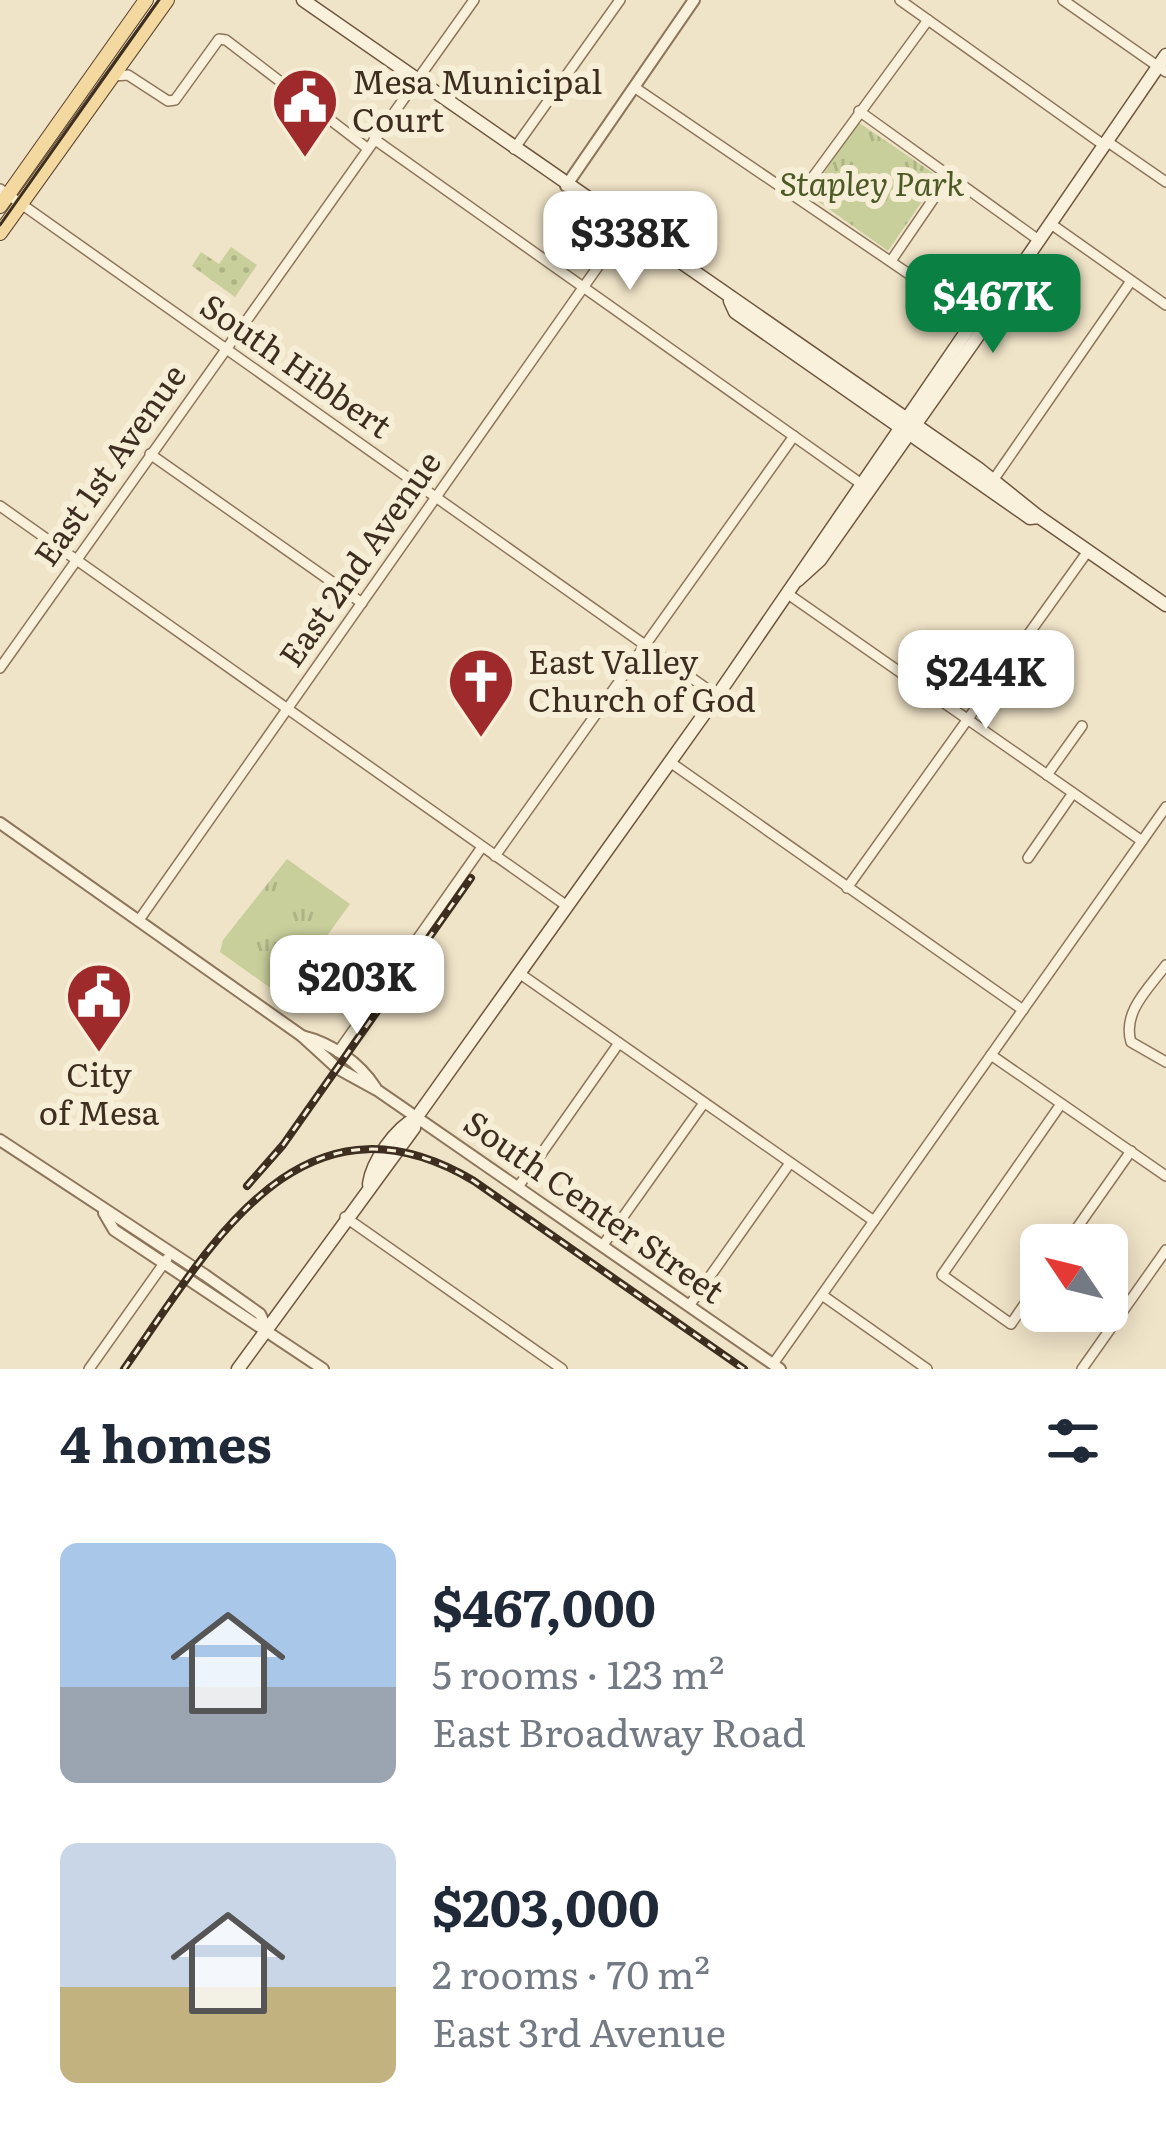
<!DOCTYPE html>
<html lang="en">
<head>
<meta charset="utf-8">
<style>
  body { margin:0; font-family:Literata,serif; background:#f2f2f3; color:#1f2937; height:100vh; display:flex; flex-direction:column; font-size:45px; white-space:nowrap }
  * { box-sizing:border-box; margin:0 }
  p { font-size:39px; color:#747a83 }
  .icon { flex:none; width:66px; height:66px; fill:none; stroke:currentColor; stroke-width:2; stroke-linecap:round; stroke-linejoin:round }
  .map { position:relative; height:1369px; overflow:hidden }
  .drawer { display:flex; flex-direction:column; background:#fff; flex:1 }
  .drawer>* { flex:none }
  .needle { width:78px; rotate:305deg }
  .tools { position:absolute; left:1020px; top:1224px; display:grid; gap:24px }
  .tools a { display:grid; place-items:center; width:108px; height:108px; border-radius:18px; background:#fff; box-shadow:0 6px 30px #0003; font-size:60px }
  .price { position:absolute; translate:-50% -102px; padding:0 27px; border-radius:24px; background:#fff; color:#222; font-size:39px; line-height:78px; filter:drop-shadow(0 3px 6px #0008) }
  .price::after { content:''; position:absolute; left:50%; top:72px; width:36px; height:27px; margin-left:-18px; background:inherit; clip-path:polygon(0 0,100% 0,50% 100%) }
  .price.active { background:#0b8043; color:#fff }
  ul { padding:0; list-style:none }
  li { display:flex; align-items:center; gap:36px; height:300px; padding:0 60px }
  li span { display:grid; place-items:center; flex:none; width:336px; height:240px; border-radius:18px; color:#555 }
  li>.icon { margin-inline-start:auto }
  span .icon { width:144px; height:144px; fill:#fffc; stroke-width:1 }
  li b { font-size:51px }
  h2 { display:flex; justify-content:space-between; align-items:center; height:144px; padding:0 60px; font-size:51px }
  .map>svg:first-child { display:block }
</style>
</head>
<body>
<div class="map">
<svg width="1166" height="1369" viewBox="0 0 1166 1369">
  <defs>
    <pattern id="grass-tufts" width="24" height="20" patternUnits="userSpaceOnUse" patternTransform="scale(3)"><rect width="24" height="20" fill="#c9cf9b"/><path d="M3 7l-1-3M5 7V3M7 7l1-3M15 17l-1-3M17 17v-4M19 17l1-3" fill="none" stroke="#aeb285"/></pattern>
    <pattern id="garden-dots" width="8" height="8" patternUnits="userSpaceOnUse" patternTransform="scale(3)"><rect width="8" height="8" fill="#c9cf9b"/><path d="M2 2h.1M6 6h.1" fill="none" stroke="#aeb285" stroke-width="1.8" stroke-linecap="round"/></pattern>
  </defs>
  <rect width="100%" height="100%" fill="#f0e4c8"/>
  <g fill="url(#grass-tufts)">
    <polygon points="858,122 939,177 888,251 809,195"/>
    <polygon points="287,859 350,904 283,997 220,952 223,940"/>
  </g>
  <polygon fill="url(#garden-dots)" points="231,247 257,265 235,297 192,266 201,252 219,264"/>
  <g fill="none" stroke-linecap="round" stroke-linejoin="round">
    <g stroke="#8d765c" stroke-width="12">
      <g id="minor">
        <polyline points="900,0 1105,146"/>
        <polyline points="1063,0 1166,72"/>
        <polyline points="113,76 128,75 168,101 175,100 219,39 226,40 367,148"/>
        <polyline points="634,87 975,319"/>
        <polyline points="859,111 1040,241"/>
        <polyline points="374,139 860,483"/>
        <polyline points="1108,142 1166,182"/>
        <polyline points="514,149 620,0"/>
        <polyline points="0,189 717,696"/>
        <polyline points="799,196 928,20"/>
        <polyline points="1051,224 1166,305"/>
        <polyline points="891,261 949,176"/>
        <polyline points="150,454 362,603"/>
        <polyline points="994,479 1131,281"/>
        <polyline points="0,506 567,906"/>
        <polyline points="788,594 1142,841"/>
        <polyline points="0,668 474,0"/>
        <polyline points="670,762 1023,1010"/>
        <polyline points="1047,775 1082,726"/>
        <polyline points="495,856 794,436"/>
        <polyline points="1028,858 1073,793"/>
        <polyline points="847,888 1088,551"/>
        <polyline points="139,920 625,228"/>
        <path d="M1166 965C1149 988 1122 1012 1131 1042L1166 1062"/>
        <polyline points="519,973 874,1221"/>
        <polyline points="338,1052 482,847"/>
        <polyline points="991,1055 1166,1176"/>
        <polyline points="518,1187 619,1043"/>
        <polyline points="345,1217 562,1369"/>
        <polyline points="603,1245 704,1103"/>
        <polyline points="1065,1245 1131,1151"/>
        <polyline points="1041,1280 1011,1324 942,1275 1061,1104"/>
        <polyline points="822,1295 927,1369"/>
        <polyline points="689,1306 790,1163"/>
        <polyline points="773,1364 1166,807"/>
        <polyline points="89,1369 167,1259"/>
        <polyline points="1082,1369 1166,1250"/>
      </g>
    </g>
    <g stroke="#8d765c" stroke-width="14">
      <g id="tertiary">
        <polyline points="566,186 694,0"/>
        <polyline points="0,823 302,1036 337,1068 377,1090 780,1369"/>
        <path d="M302 1036C331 1043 359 1062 375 1087"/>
        <polyline points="0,1140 205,1275 260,1314 267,1329"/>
        <polyline points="104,1213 114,1230 323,1369"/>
      </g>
    </g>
    <g stroke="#6f573f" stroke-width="15">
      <g id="secondary">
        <polyline points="303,0 979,469 1039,517"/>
        <polyline points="730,301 735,312 1030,518 1039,517 1166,605"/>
        <polyline points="798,580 820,560 1018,279 1022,265 1166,55"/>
        <path d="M369 1184C372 1161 396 1128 416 1118"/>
        <polyline points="238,1369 414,1128 416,1118 717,696 975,319 1009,271 1022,265"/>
      </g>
    </g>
    <g stroke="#5b4430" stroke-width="16">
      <g id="primary">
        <polyline points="0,206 146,0"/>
        <polyline points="0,233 167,0"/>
      </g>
    </g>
    <use href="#minor" stroke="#faf1dc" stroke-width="9"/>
    <use href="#tertiary" stroke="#faf1dc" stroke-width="10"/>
    <use href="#secondary" stroke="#faf1dc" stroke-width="12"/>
    <use href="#primary" stroke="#f3d9a0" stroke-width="14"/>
    <polyline stroke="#3d2e20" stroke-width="3" points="0,225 159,0"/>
    <g stroke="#3d2e20" stroke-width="8">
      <g id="rail">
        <polyline points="247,1186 283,1145 471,878"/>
        <path d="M124 1369C210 1247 300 1078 474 1181L744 1369"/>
      </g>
    </g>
    <use href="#rail" stroke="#f7eed8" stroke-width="3" stroke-dasharray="9" stroke-linecap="butt"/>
  </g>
  <defs>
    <g id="civic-pin" transform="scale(3.45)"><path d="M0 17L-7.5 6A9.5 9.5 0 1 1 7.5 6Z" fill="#9e2a2b" stroke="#f7eed8"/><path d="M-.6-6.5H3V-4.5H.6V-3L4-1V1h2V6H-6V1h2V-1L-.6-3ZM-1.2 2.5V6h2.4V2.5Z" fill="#fff"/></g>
    <g id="church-pin" transform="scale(3.45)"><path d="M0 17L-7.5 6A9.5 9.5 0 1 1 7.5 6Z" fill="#9e2a2b" stroke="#f7eed8"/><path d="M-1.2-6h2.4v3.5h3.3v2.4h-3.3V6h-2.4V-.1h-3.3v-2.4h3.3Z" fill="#fff"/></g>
  </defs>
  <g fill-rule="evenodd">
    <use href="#civic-pin" x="305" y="101"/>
    <use href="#church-pin" x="481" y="681"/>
    <use href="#civic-pin" x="99" y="996"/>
  </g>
  <g text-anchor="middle" stroke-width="12" stroke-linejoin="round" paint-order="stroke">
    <g font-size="33" fill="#3d2e20" stroke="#f7eed8" text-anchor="start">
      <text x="352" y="94">Mesa Municipal<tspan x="352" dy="38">Court</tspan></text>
      <text x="528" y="674">East Valley<tspan x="528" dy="38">Church of God</tspan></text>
      <text x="99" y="1087" text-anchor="middle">City<tspan x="99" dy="38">of Mesa</tspan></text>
    </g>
    <g font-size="33" font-style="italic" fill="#4d5a26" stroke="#f7eed8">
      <text x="872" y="196">Stapley Park</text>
    </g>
    <g font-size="33" fill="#3d2e20" stroke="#f7eed8">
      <text transform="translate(296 366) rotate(35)" y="12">South Hibbert</text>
      <text transform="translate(110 465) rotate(-55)" y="12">East 1st Avenue</text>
      <text transform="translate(360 559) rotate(-55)" y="12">East 2nd Avenue</text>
      <text transform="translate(594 1207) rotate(35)" y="12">South Center Street</text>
    </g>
  </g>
</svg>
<div class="tools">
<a><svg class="needle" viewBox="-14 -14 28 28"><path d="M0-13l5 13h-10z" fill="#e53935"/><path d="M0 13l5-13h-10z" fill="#747a83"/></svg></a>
</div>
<b class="price" style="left:630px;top:293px">$338K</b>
<b class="price active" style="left:993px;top:356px">$467K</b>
<b class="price" style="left:986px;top:732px">$244K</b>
<b class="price" style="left:357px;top:1037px">$203K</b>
</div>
<section class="drawer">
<h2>4 homes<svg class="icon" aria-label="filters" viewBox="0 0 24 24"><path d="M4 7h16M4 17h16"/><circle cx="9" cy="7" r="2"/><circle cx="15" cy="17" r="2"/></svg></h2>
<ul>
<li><span style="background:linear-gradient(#a9c7e8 60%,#9aa5b1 0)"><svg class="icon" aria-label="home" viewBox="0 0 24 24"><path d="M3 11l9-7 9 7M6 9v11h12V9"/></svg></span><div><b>$467,000</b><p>5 rooms · 123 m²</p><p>East Broadway Road</p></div></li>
<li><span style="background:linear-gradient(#c9d6e8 60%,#c2b280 0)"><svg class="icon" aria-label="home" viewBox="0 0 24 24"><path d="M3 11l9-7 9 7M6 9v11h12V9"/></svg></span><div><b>$203,000</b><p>2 rooms · 70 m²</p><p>East 3rd Avenue</p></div></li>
</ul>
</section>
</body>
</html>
